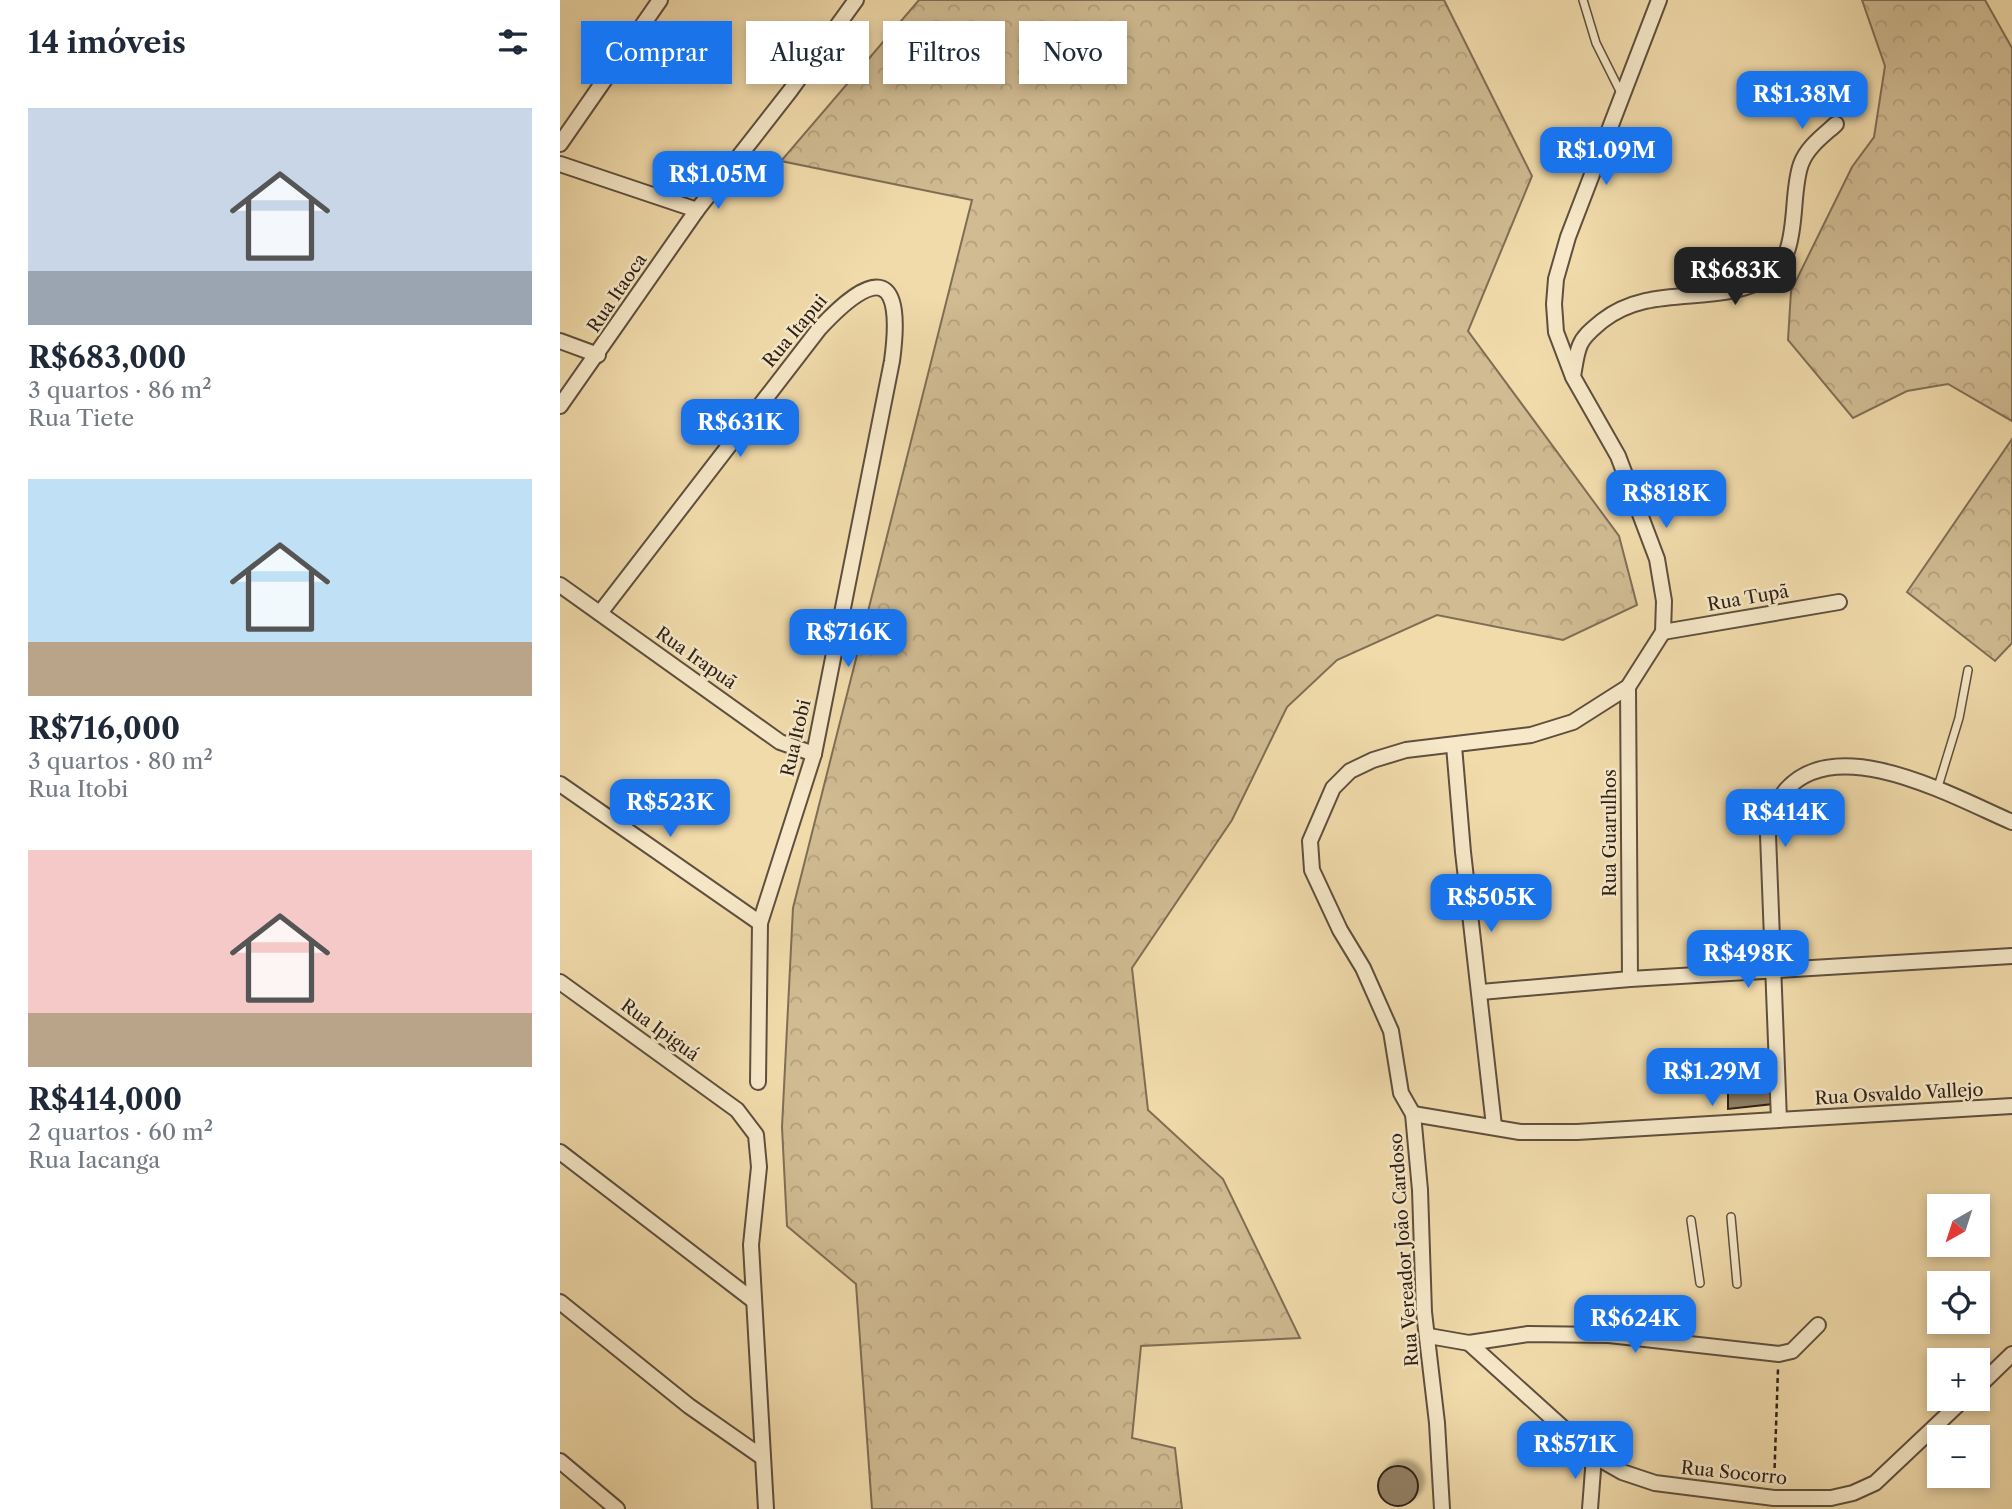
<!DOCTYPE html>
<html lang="pt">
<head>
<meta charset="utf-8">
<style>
  body { margin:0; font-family:"Libre Caslon Text",serif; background:#f6f6f7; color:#1f2937; height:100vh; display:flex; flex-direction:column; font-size:26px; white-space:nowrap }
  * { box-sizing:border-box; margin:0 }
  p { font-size:23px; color:#747a83 }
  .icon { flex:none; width:38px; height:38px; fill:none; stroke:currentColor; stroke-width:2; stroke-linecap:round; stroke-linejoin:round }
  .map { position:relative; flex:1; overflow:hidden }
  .drawer { display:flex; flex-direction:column; background:#fff; width:560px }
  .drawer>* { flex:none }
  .banner { position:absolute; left:21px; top:21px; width:665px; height:63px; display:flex; gap:14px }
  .needle { width:46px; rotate:219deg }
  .controls { position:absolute; left:1367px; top:1194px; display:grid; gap:14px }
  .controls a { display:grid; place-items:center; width:63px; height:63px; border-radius:0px; background:#fff; box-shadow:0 4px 10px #0003; font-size:35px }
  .price { position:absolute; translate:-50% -60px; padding:0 16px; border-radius:14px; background:#1a73e8; color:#fff; font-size:23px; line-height:46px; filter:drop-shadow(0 2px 4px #0008) }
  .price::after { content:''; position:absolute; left:50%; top:42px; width:21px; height:16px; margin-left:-10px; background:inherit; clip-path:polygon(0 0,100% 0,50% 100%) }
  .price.current { background:#222; color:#fff }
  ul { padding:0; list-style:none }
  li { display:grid; align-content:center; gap:14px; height:371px; padding:0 28px }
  li span { display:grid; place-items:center; height:217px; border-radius:0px; color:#555 }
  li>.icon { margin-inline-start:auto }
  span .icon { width:126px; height:126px; fill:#fffc; stroke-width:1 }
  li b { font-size:30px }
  h2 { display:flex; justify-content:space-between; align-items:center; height:84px; padding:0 28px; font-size:30px }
  .chip { padding:0 24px; border-radius:0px; background:#fff; box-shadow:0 4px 10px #0003; font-size:24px; line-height:63px }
  .chip.current { background:#1a73e8; color:#fff }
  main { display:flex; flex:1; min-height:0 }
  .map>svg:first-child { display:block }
</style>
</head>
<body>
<main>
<section class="drawer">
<h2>14 imóveis<svg class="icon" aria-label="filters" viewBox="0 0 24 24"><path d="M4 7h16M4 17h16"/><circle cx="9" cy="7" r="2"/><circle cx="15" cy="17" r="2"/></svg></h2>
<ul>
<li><span style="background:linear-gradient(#c9d6e8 75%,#9aa5b1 0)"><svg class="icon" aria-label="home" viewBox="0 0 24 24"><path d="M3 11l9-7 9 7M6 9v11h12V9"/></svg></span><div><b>R$683,000</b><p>3 quartos · 86 m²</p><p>Rua Tiete</p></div></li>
<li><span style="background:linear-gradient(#bfe0f5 75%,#b9a48a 0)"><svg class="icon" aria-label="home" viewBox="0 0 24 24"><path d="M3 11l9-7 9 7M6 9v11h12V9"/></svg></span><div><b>R$716,000</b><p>3 quartos · 80 m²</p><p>Rua Itobi</p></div></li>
<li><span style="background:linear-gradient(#f6c9c9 75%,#b9a48a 0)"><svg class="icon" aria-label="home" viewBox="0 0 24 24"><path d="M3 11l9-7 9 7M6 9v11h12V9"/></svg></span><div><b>R$414,000</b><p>2 quartos · 60 m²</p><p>Rua Iacanga</p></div></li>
</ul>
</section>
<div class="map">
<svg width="1452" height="1509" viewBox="0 0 1452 1509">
  <defs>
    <pattern id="forest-crowns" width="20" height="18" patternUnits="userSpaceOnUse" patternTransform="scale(1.75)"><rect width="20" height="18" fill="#d0bb92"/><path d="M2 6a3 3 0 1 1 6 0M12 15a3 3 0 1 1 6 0" fill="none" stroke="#b3a07d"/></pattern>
    <filter id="shadow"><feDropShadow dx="6" dy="-6" stdDeviation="2" flood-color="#0004"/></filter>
  </defs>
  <rect width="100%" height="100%" fill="#f1dbab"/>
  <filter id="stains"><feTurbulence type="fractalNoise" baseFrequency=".00286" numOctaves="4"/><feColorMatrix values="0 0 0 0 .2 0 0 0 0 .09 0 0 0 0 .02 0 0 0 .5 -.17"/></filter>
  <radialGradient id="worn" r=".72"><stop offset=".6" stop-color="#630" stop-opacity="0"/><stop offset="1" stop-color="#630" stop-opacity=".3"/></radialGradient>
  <g fill="url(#forest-crowns)" stroke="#7f6e56" stroke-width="2">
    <polygon points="359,0 884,0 972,176 908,331 1059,536 1077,605 1003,640 877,615 777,660 727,707 672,820 572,968 588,1110 663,1179 740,1338 581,1346 572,1438 615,1448 622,1509 312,1509 296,1284 227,1226 222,1127 233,908 412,200 221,161"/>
    <polygon points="1302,0 1425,0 1452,48 1452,421 1388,384 1347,391 1293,418 1228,340 1231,291 1292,167 1314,137 1325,66"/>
    <polygon points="1452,439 1452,643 1435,661 1347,592"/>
  </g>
  <g fill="#938165" stroke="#2e2019" stroke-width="2" filter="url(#shadow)">
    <polygon points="1192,1076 1213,1076 1213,1104 1168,1109 1168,1079"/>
    <circle cx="838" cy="1486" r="20"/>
  </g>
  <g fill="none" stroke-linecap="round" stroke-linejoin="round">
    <g stroke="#5f4f3e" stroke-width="10">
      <g id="lane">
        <polyline points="1023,0 1036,43 1062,95"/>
        <polyline points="1377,790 1399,718 1408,670"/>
        <polyline points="1171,1217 1177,1284"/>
        <polyline points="1131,1220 1140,1283"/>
      </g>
    </g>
    <g stroke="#5f4f3e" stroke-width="18">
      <g id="street">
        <polyline points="0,144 100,0"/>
        <polyline points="0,164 137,210"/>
        <polyline points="0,341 38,355"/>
        <path d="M1013 376C1015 366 1016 354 1020 345 1024 335 1034 328 1042 321 1091 283 1151 306 1201 281 1244 260 1228 200 1241 164 1247 147 1264 135 1276 124"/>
        <polyline points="0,406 137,210 230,91 296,0"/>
        <polyline points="0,585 220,742 254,754"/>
        <path d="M40 613 259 329C317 266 344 273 332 361L254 754 200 923 198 1082"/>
        <polyline points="1103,632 1279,602"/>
        <polyline points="1068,687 1070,979"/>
        <polyline points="894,746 903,852 934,1126"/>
        <polyline points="0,784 200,923"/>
        <polyline points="0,982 177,1110 196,1135 199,1167 191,1245 206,1509"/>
        <polyline points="921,992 1070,979 1452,956"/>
        <polyline points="853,1114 960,1132 1017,1132 1452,1106"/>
        <path d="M1219 1120 1208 835C1212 820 1216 802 1226 790 1278 731 1396 798 1452 822"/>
        <polyline points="0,1152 194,1301"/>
        <polyline points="0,1302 129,1406 202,1457"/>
        <polyline points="869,1336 909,1343 968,1334 1049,1335 1219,1354 1232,1351 1258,1325"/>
        <polyline points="909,1343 1034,1456 1062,1472 1095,1483 1214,1498 1271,1498 1293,1493 1315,1483 1405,1398"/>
        <polyline points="1418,1387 1452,1354"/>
        <polyline points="0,1461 57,1509"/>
        <polyline points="882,1509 877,1423 864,1312 860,1190 853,1114 841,1093 831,1031 803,968 780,930 752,870 750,841 773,788 790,771 813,760 846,750 971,735 1013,722 1068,687 1103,632 1104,601 1097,559 1058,456 1013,377 996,332 994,304 996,279 1008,237 1099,0"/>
        <polyline points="1030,1509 1034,1456"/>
      </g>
    </g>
    <polyline stroke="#2e2019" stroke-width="2.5" stroke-dasharray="5 3.5" stroke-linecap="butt" points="1214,1485 1218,1369"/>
    <use href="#lane" stroke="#f6e8c8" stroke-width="7"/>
    <use href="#street" stroke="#f6e8c8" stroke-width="14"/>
  </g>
  <g text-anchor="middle" stroke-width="5" stroke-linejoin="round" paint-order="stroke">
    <g font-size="18" fill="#2e2019" stroke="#f6e8c8">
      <text transform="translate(57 293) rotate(-56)" y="6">Rua Itaoca</text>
      <text transform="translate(235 331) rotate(-50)" y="6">Rua Itapui</text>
      <text transform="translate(1188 598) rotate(-10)" y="6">Rua Tupã</text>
      <text transform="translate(136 658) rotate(35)" y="6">Rua Irapuã</text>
      <text transform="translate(236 738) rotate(-77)" y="6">Rua Itobi</text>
      <text transform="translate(1050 833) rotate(-90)" y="6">Rua Guarulhos</text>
      <text transform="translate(100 1030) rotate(36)" y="6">Rua Ipiguá</text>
      <text transform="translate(1339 1094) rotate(-3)" y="6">Rua Osvaldo Vallejo</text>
      <text transform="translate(844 1250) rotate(-94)" y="6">Rua Vereador João Cardoso</text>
      <text transform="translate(1174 1473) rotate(6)" y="6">Rua Socorro</text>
    </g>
  </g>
  <rect width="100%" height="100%" filter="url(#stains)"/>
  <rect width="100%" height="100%" fill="url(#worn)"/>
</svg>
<div class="controls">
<a><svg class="needle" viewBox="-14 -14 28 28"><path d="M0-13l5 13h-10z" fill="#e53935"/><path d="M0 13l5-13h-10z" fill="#747a83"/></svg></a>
<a><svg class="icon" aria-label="locate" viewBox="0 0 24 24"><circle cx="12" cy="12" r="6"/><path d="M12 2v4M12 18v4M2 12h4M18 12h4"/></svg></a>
<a>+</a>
<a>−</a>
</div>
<b class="price" style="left:1242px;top:131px">R$1.38M</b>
<b class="price" style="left:1046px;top:187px">R$1.09M</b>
<b class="price" style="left:158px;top:211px">R$1.05M</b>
<b class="price current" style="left:1175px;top:307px">R$683K</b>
<b class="price" style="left:180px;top:459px">R$631K</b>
<b class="price" style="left:1106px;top:530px">R$818K</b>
<b class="price" style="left:288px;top:669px">R$716K</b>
<b class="price" style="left:110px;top:839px">R$523K</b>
<b class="price" style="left:1225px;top:849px">R$414K</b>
<b class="price" style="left:931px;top:934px">R$505K</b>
<b class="price" style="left:1188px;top:990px">R$498K</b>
<b class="price" style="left:1152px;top:1108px">R$1.29M</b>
<b class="price" style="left:1075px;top:1355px">R$624K</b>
<b class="price" style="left:1015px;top:1481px">R$571K</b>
<div class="banner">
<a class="chip current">Comprar</a>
<a class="chip">Alugar</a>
<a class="chip">Filtros</a>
<a class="chip">Novo</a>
</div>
</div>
</main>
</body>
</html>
